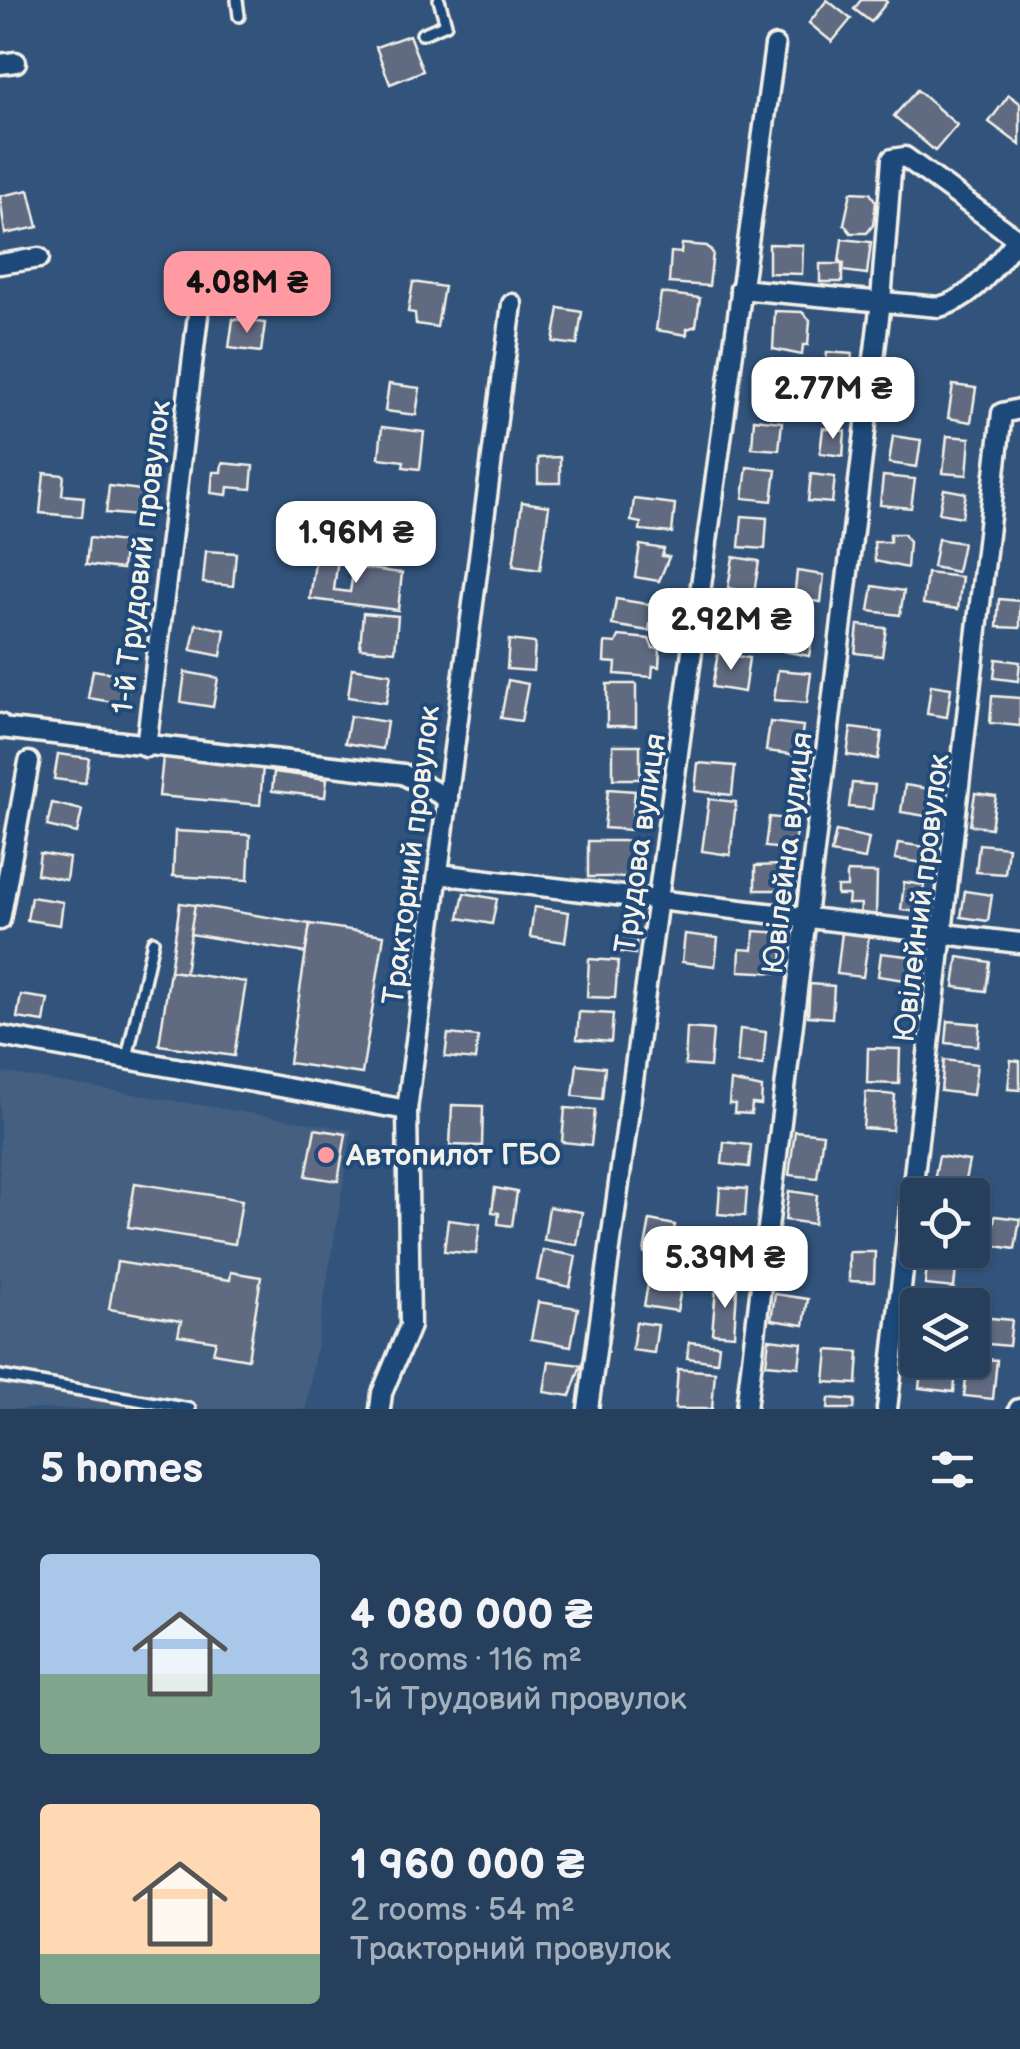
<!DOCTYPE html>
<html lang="en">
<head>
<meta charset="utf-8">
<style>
  body { margin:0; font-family:"Balsamiq Sans",sans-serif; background:#2e4663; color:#f1f3f6; height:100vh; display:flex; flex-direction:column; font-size:38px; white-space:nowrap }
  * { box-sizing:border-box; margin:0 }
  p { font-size:32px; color:#a4afbc }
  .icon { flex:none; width:55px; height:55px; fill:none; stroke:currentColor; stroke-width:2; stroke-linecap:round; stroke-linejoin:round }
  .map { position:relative; height:1409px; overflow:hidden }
  .details { display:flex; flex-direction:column; background:#263f5d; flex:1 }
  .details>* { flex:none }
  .fabs { position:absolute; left:900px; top:1178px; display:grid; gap:20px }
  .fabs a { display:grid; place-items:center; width:90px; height:90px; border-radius:10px; background:#263f5d; box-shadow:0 2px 8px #0004,0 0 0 2px #425872; font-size:50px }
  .price { position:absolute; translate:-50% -85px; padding:0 22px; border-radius:20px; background:#fff; color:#222; font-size:32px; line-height:65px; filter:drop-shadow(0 2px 5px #0008) }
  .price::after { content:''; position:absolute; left:50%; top:60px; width:30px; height:22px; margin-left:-15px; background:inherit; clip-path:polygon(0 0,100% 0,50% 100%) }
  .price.current { background:#ff9aa2; color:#111 }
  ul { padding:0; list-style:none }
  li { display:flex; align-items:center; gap:30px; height:250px; padding:0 40px }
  li span { display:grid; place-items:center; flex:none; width:280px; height:200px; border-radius:10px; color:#555 }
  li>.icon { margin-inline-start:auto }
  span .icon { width:120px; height:120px; fill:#fffc; stroke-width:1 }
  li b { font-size:42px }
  h2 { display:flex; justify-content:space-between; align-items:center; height:120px; padding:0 40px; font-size:42px }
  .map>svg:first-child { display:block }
</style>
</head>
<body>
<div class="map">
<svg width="1020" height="1409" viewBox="0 0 1020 1409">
  <rect width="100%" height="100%" fill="#32547c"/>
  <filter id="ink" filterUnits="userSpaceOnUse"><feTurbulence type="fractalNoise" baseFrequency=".01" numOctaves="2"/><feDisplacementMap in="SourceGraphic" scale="20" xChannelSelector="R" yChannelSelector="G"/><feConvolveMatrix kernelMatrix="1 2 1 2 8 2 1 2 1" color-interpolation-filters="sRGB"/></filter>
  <g filter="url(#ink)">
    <polygon fill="#445e80" points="0,1072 352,1130 306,1409 0,1409"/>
    <g fill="#606a81" stroke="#f4f1e8" stroke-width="2.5">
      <polygon points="827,0 851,19 832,42 809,23"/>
      <polygon points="861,0 885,0 887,2 871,22 854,9"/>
      <polygon points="409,35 423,71 390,84 376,47"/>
      <polygon points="917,90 957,125 935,151 894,116"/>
      <polygon points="1009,95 1020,103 1020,145 989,122"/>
      <polygon points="29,190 38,227 5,234 0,196"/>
      <polygon points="851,192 870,193 876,202 873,225 867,233 851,233 844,224"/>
      <polygon points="842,239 871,242 867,274 843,271 844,263 839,262"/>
      <polygon points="682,244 707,246 713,253 709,286 669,283 671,252 681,253"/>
      <polygon points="769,244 803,245 802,274 769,273"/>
      <rect x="820" y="264" width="22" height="18"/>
      <polygon points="413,282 444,287 437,327 416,324 415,313 408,312"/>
      <polygon points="661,293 700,298 696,326 687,329 687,335 656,330"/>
      <polygon points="559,308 582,312 577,345 553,342"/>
      <polygon points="775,311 802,312 810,320 808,345 803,345 802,355 773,349"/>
      <polygon points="233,319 265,323 261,352 229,348"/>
      <polygon points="827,352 852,354 850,375 825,373"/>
      <polygon points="389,384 420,388 416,415 385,411"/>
      <polygon points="953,385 976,388 971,422 948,418"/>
      <polygon points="754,419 782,422 779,450 752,448"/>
      <polygon points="382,427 424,432 420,469 403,467 404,461 379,458"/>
      <polygon points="823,428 845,431 843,456 820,453"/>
      <polygon points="893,436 921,440 917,467 889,463"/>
      <polygon points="947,436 970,438 967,475 943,473"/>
      <polygon points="560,457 560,483 538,483 538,458"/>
      <polygon points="222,463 253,466 251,489 228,487 227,495 211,493 213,472 221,472"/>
      <polygon points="747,467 776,470 772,501 743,498"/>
      <polygon points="44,473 64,475 62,495 84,497 82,517 40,513"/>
      <polygon points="811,474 835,477 832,503 808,501"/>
      <polygon points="883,476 915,479 911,508 880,505"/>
      <polygon points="109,486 141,490 138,516 106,513"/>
      <polygon points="944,489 966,493 962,517 939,513"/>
      <polygon points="634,499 675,504 672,533 640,530 641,523 631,521"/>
      <polygon points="522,502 549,506 540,570 513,566"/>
      <polygon points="353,516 355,525 367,527 366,536 374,538 371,550 365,549 363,558 332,552 334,543 326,539 327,522 340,523 342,517"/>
      <polygon points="742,516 767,518 765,549 739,547"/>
      <polygon points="890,534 904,534 909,542 907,568 875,561 874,542 890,542"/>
      <polygon points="89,538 125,542 122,569 86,565"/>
      <polygon points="938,539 963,543 957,572 933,567"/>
      <polygon points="640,545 664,549 662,556 669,557 659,581 635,577"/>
      <polygon points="206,551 236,553 233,586 203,583"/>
      <polygon points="316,555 338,558 334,590 350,592 354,567 402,573 398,610 310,599"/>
      <polygon points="733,557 759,561 754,593 728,588"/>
      <polygon points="797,571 824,575 821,602 794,599"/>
      <polygon points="927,573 962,577 958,609 923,604"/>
      <polygon points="873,586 904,591 900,615 869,611"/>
      <polygon points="616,599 653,605 649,631 612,625"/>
      <polygon points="999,599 1020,601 1020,628 997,627"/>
      <polygon points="724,608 752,613 748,633 720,628"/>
      <polygon points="363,613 398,616 395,651 360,648"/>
      <polygon points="789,622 814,626 809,656 783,651"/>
      <polygon points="196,624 225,630 221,656 191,650"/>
      <polygon points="858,625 886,628 882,656 855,653"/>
      <polygon points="619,636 649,639 653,648 660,648 659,667 653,666 652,677 615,674 616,663 604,662 605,642 616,643"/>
      <polygon points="509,640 535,643 533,671 507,669"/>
      <polygon points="718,653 749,658 744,692 712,687"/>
      <polygon points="996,659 1020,662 1018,681 994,678"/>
      <polygon points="352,668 391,674 386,703 348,697"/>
      <polygon points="93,670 131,676 125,704 88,698"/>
      <polygon points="778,670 811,673 807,703 774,700"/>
      <polygon points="185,672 218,678 213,707 181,702"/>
      <polygon points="508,680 528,684 521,721 501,718"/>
      <rect x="607" y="684" width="29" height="42"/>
      <polygon points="931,685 951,688 947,717 927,714"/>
      <polygon points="992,696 1020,698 1020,726 990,723"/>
      <polygon points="350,716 387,722 383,749 345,743"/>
      <polygon points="770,722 803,726 799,755 766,751"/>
      <polygon points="851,728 882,732 878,759 847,755"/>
      <rect x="613" y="745" width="27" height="34"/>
      <polygon points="58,754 89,758 85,783 54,779"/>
      <polygon points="163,757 263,766 260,805 159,796"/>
      <polygon points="698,763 735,766 732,795 695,791"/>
      <polygon points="274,772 327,779 325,797 272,791"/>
      <polygon points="852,783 875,785 872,809 849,807"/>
      <polygon points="905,785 936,790 932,817 901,812"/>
      <polygon points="608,789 635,791 631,830 604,828"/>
      <polygon points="975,793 996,796 991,828 970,825"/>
      <polygon points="709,799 736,802 730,855 702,851"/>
      <polygon points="52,803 82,810 77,833 47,826"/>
      <polygon points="769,817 797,820 794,850 765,847"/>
      <polygon points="175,831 250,835 248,880 173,876"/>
      <polygon points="836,831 869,838 865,859 831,853"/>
      <rect x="588" y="841" width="45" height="36"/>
      <polygon points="898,843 926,847 924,863 895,859"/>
      <polygon points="979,844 1008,847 1005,874 976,872"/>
      <polygon points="40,853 69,858 66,880 37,874"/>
      <polygon points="780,865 780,890 755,890 755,866"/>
      <polygon points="847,872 877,873 876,915 860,915 861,904 848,904 849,895 837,895 837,887 847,887"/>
      <polygon points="904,882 924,885 920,912 901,910"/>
      <polygon points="965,891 992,895 988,921 961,917"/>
      <polygon points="464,893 497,899 492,924 459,918"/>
      <polygon points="31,897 63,902 60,925 27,920"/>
      <polygon points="180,903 195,905 185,973 170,971"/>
      <polygon points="195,905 310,924 306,953 190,934"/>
      <polygon points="534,907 569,912 565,942 530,937"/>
      <polygon points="310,924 384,935 362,1074 289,1063"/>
      <polygon points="754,931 783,933 782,973 739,971 740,949 753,950"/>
      <polygon points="842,932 869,935 863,977 837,974"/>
      <polygon points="616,934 637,936 635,954 614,951"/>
      <polygon points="685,934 718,938 715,966 682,962"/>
      <polygon points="881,953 916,957 912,981 878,976"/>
      <polygon points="958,957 990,962 986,991 954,987"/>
      <polygon points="589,959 618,961 615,998 587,997"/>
      <polygon points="170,971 246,982 234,1056 159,1045"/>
      <polygon points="810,984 834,986 832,1018 808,1016"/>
      <polygon points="21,995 48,999 44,1022 17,1018"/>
      <polygon points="579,1012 613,1014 611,1042 577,1039"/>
      <polygon points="948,1021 980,1024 978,1046 946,1043"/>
      <polygon points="687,1028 713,1030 710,1067 685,1065"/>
      <polygon points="740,1029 766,1032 763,1065 737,1063"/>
      <polygon points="448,1034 478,1037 475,1060 445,1057"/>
      <polygon points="868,1048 900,1049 899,1084 867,1083"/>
      <polygon points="944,1060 977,1064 973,1095 941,1091"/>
      <polygon points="1011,1060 1020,1061 1020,1090 1008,1089"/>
      <polygon points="577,1064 605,1067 602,1099 573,1096"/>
      <polygon points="731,1081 762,1088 761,1105 752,1104 751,1114 734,1113 735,1104 729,1104"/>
      <polygon points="866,1092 895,1095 892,1130 863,1128"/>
      <polygon points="452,1105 483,1106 482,1146 450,1145"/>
      <polygon points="565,1108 595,1110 591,1145 562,1142"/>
      <polygon points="315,1129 346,1134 338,1181 306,1176"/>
      <polygon points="795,1131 823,1134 817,1178 789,1175"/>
      <polygon points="724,1142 751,1145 749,1167 722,1164"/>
      <polygon points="939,1156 969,1161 962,1195 932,1190"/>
      <polygon points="135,1183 242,1200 235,1244 128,1227"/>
      <polygon points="720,1187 747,1189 745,1216 718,1214"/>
      <polygon points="495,1188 517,1192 512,1226 498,1224 499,1213 492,1212"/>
      <polygon points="789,1191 817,1195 814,1224 785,1220"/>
      <polygon points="549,1207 582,1212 577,1245 544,1240"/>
      <polygon points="995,1216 1020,1219 1015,1249 990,1245"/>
      <polygon points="448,1220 480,1224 476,1254 444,1251"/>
      <polygon points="650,1220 675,1225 669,1257 644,1253"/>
      <polygon points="543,1250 576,1256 570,1287 537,1280"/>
      <polygon points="849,1252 875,1252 874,1282 849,1281"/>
      <polygon points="928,1256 957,1259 954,1288 925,1285"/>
      <polygon points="117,1262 230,1280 231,1272 261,1277 248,1359 213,1353 216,1341 178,1335 181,1321 109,1309"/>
      <polygon points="650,1273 683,1278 677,1311 644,1306"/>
      <polygon points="716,1288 737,1289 734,1335 712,1333"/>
      <polygon points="775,1294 808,1299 804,1325 771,1320"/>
      <polygon points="538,1302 578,1308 571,1346 531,1339"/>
      <polygon points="980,1317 1012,1320 1009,1346 977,1343"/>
      <polygon points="636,1322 658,1325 654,1353 632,1350"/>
      <polygon points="769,1339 802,1343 799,1367 766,1364"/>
      <polygon points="689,1342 719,1345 717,1362 687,1358"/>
      <polygon points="828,1350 859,1352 857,1384 825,1382"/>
      <polygon points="972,1358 997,1360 993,1399 964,1396 968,1360"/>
      <polygon points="922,1360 957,1360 954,1392 919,1388"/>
      <polygon points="549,1361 581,1365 570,1396 544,1392"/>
      <polygon points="678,1369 715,1372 712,1409 675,1409"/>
      <polygon points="829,1398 855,1400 854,1409 828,1409"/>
    </g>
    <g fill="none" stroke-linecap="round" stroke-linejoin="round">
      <g stroke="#f4f1e8" stroke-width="16">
        <g id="lane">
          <polyline points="237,0 239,16"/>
          <polyline points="422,34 446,24 439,0"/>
          <polyline points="127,1058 153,941"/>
          <polyline points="0,1376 190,1409"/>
        </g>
      </g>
      <g stroke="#f4f1e8" stroke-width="25">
        <g id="street">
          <polyline points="0,64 16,62"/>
          <polyline points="0,264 39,258"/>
          <path d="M740 289 939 307C975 298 994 266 1018 239"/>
          <polyline points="0,724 1,728 403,774 448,799"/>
          <polyline points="146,747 198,315"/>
          <polyline points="438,874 1020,943"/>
          <polyline points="0,920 29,762"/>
          <polyline points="0,1036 407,1110"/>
          <polyline points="380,1409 382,1393 410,1326 407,1110 512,304"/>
          <polyline points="588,1409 775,46"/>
          <polyline points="746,1409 881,301 892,159 905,157 1020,241"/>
          <polyline points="887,1409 1002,413 1020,409"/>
          <polyline points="1019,1409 1020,1409"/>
        </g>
      </g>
      <use href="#lane" stroke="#1f4a7a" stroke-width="9"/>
      <use href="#street" stroke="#1f4a7a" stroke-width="18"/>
    </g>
  </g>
  <circle fill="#ff9aa2" stroke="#1f4a7a" stroke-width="4" cx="326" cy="1155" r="10"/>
  <g text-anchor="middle" stroke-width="8" stroke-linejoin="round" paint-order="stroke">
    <g font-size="30" fill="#f4f1e8" stroke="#1f4a7a">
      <text transform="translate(141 557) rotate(-83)" y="10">1-й Трудовий провулок</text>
      <text transform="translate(640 843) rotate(-82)" y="10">Трудова вулиця</text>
      <text transform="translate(787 853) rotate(-83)" y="10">Ювілейна вулиця</text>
      <text transform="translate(411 855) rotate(-83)" y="10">Тракторний провулок</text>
      <text transform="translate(921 898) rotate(-83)" y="10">Ювілейний провулок</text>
    </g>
    <g font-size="30" font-weight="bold" fill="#f4f1e8" stroke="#1f4a7a" text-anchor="start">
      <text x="346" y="1165">Автопилот ГБО</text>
    </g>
  </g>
</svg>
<div class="fabs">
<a><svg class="icon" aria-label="locate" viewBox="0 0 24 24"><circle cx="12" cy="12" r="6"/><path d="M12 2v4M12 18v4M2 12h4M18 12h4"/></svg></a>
<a><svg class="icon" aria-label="layers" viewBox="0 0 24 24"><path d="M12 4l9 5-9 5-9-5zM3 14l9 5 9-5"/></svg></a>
</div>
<b class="price current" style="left:247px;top:336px">4.08M ₴</b>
<b class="price" style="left:833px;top:442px">2.77M ₴</b>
<b class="price" style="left:356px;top:586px">1.96M ₴</b>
<b class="price" style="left:731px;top:673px">2.92M ₴</b>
<b class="price" style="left:725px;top:1311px">5.39M ₴</b>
</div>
<section class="details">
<h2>5 homes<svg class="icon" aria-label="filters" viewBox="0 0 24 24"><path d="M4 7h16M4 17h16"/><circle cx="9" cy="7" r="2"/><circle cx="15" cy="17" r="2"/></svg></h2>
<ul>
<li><span style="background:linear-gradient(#a9c7e8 60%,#7fa58c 0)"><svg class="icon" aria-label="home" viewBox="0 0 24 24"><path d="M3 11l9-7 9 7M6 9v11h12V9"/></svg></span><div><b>4 080 000 ₴</b><p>3 rooms · 116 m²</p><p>1-й Трудовий провулок</p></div></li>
<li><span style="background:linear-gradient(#ffd9b3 75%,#7fa58c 0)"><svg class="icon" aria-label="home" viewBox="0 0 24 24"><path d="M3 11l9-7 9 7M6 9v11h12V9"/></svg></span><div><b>1 960 000 ₴</b><p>2 rooms · 54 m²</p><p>Тракторний провулок</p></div></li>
</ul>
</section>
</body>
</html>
